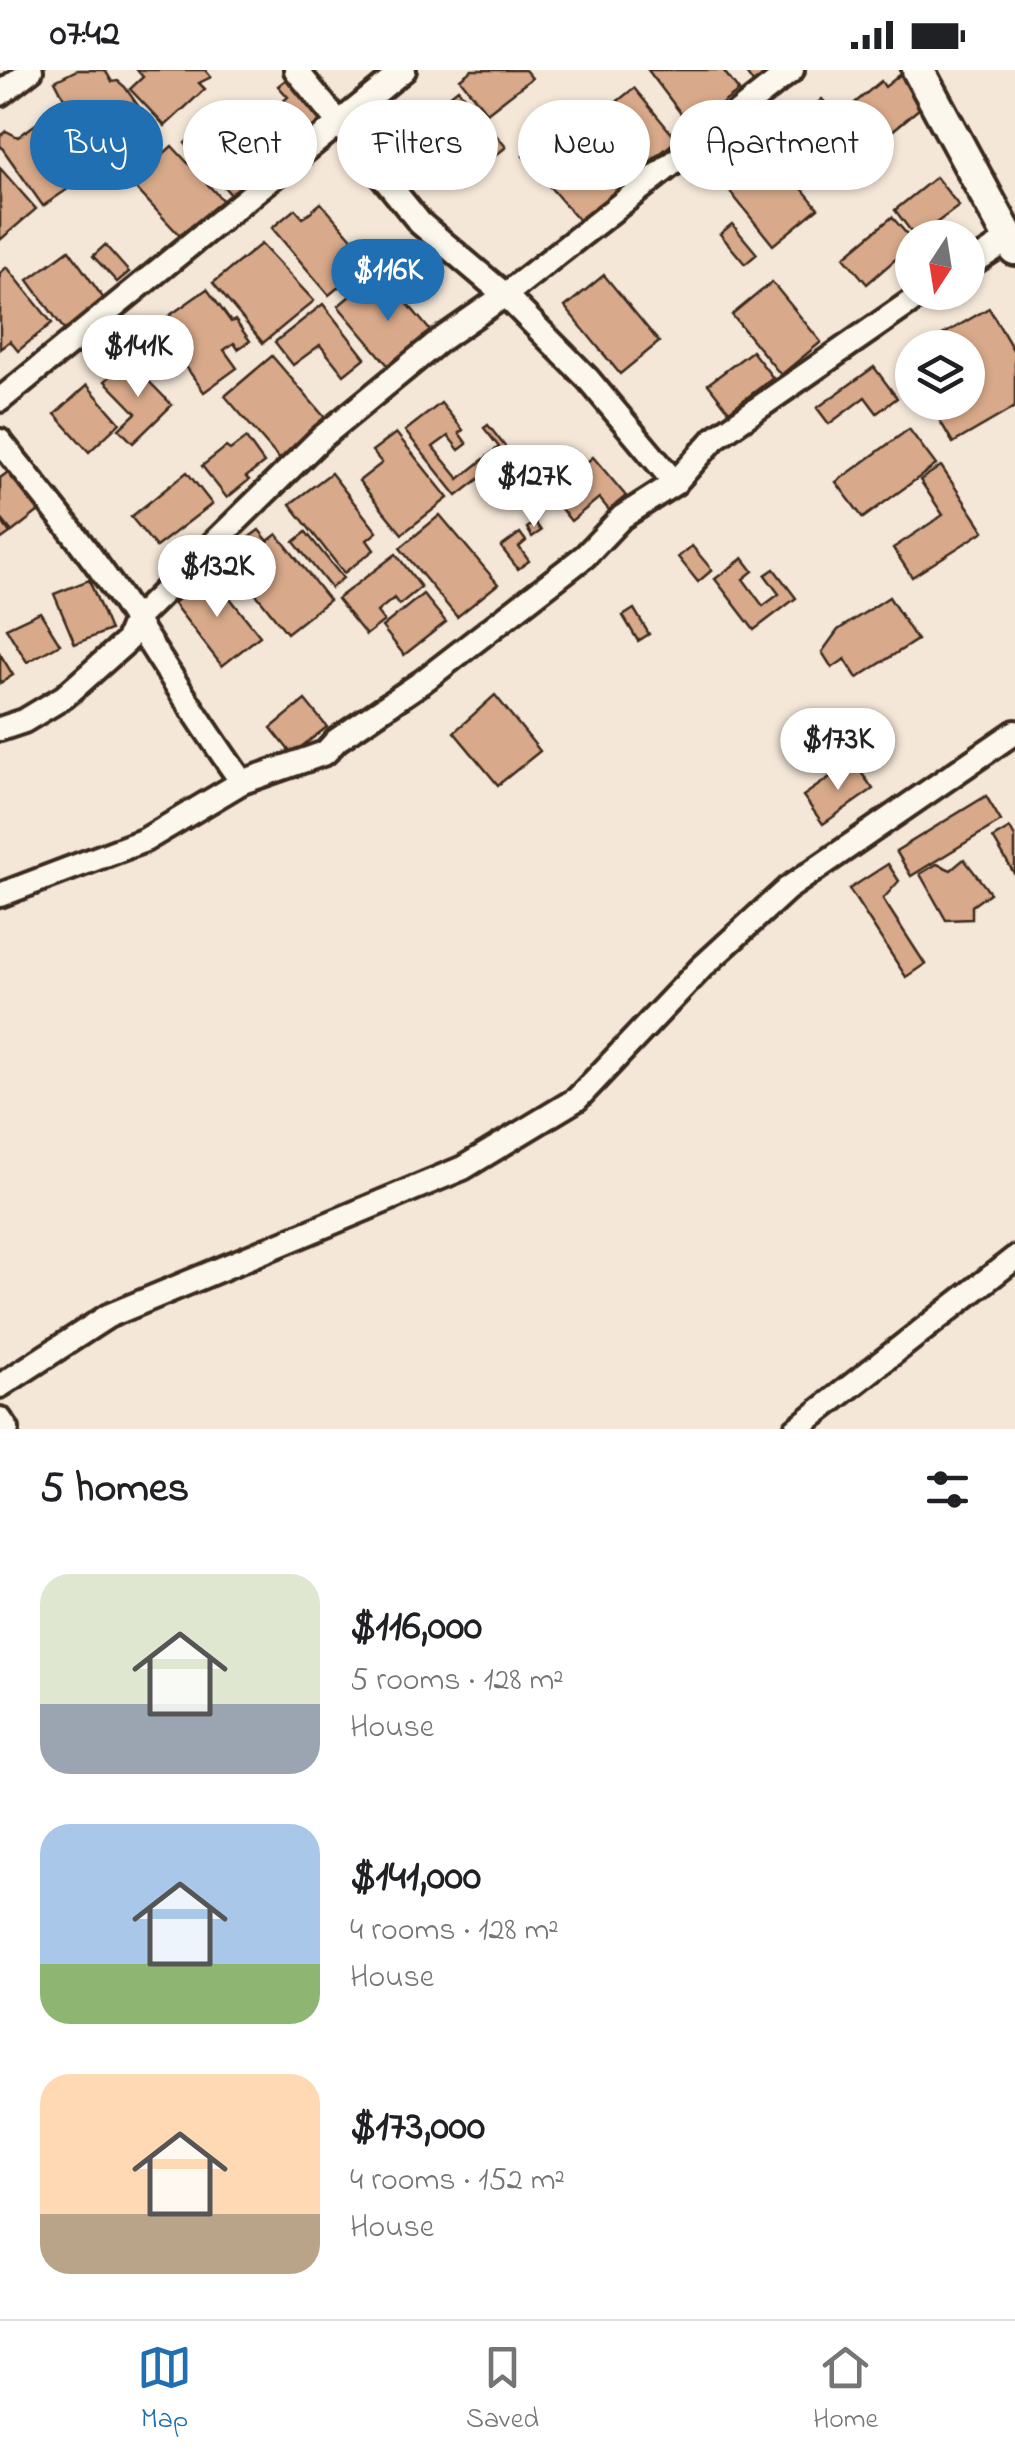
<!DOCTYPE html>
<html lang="en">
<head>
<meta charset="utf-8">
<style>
  body { margin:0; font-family:"Indie Flower",sans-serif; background:#f2f2f2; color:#202124; height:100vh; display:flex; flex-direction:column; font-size:38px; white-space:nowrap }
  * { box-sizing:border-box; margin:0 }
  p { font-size:32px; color:#757577 }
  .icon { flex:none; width:55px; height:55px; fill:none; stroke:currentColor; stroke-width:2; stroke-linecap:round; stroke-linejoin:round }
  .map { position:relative; height:1359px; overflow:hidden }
  .panel { display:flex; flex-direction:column; background:#fff; flex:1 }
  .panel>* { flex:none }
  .top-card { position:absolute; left:30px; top:30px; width:955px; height:90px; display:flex; gap:20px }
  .needle { width:65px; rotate:192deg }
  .buttons { position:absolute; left:895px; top:150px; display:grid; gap:20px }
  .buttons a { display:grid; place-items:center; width:90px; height:90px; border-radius:50%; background:#fff; box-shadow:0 2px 8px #0004; font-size:50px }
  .price { position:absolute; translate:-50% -85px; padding:0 22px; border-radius:35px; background:#fff; color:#222; font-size:32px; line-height:65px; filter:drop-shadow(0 2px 5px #0008) }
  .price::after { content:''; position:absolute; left:50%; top:60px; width:30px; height:22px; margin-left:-15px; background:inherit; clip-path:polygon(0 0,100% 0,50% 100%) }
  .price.selected { background:#1f6fb2; color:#fff }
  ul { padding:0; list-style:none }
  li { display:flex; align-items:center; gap:30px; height:250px; padding:0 40px }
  li span { display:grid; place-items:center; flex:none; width:280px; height:200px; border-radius:30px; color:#555 }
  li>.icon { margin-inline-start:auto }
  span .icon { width:120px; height:120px; fill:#fffc; stroke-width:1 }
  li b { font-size:42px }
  h2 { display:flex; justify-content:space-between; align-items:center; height:120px; padding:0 40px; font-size:42px }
  .tag { padding:0 35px; border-radius:45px; background:#fff; box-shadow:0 2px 8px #0004; font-size:35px; line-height:90px }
  .tag.selected { background:#1f6fb2; color:#fff }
  .status { display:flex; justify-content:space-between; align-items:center; height:70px; padding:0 50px; background:#fff; direction:ltr }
  .status svg { height:28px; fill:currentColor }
  .tab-bar { display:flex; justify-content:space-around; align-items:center; height:140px; border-top:2px solid #e0e0e0; background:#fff; font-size:28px; color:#757577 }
  .tab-bar a { display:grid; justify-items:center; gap:5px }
  .tab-bar .selected { color:#1f6fb2 }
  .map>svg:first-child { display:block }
</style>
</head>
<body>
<div class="status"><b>07:42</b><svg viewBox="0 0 49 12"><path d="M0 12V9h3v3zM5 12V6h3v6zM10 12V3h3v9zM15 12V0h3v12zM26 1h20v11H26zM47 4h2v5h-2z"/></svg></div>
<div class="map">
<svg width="1015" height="1359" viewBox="0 0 1015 1359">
  <rect width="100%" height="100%" fill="#f4e7d8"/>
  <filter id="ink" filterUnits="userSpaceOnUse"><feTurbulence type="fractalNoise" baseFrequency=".01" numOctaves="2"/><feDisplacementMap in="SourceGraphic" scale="20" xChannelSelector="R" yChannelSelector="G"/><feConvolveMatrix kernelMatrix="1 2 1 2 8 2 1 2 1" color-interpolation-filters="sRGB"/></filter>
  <g filter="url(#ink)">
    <g fill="#d8a98a" stroke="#3b2a1e" stroke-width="2.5">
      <polygon points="77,0 105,0 112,12 118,11 125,17 159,66 138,78 113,45 99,56 109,79 94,85 55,11"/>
      <polygon points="137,0 205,0 211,7 199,13 205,19 165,56 130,19 143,7"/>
      <polygon points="472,0 525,0 532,8 487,43 460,9"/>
      <polygon points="648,0 723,0 739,21 691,57"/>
      <polygon points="744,0 779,0 756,17"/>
      <polygon points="901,4 926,33 873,77 844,42 881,11 885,17"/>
      <polygon points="288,8 324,47 281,87 244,47 258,35 264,48 288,27 278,16"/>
      <polygon points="634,18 677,70 637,102 594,50"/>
      <polygon points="458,19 506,77 470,106 423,47"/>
      <polygon points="822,29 846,56 813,85 789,58"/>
      <polygon points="226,37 274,91 233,127 185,73"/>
      <polygon points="566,50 624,118 582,154 523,86"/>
      <polygon points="40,51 69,94 77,89 84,100 81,110 43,136 0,75 0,66 6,61 18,67"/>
      <polygon points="764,72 818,138 773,175 719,108"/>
      <polygon points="172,76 224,132 183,169 131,113"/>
      <polygon points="0,98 36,139 0,170"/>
      <polygon points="936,107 959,136 916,168 895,140"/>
      <polygon points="321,133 371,190 329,225 272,158 295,139 303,148"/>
      <polygon points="892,147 912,170 912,175 867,214 844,187"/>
      <polygon points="732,154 757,184 745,194 720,164"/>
      <polygon points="261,174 314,231 263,273 213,213"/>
      <polygon points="105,175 129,202 117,212 93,186"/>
      <polygon points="69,180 106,232 71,269 28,210"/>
      <polygon points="7,197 52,253 18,281 10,271 0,279 0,203"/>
      <polygon points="380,201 439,271 397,306 338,236"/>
      <polygon points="604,205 659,272 620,304 565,237"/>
      <polygon points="772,212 821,272 781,305 732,245"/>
      <polygon points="207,219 231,252 235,250 250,271 238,279 234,273 224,280 237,298 204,322 156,255"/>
      <polygon points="323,234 365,288 344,305 320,275 293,295 275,272"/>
      <polygon points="989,238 1015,283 1015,337 953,373 929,332 968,332 968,278 920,278"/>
      <polygon points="752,281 773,308 729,341 708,314"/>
      <polygon points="912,282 912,304 903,288"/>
      <polygon points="272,286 326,349 282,392 225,326"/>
      <polygon points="128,290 172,335 133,373 119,359 136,343 105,311"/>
      <polygon points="874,297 897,328 877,343 865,327 829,354 817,338"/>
      <polygon points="87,315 120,353 89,382 55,344"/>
      <polygon points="441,333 463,360 459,363 467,374 459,380 448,366 433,377 459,409 499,377 484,358 488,355 511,384 457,426 405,361"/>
      <polygon points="909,359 936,395 863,448 836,412"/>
      <polygon points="396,363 448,428 402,464 359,411 382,393 372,381"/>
      <polygon points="246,368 264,393 246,407 249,410 227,428 202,396 226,377 230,380"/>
      <polygon points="593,387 626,426 609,440 599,428 571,451 549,424"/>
      <polygon points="941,396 984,461 912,507 893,478 943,445 920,410"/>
      <polygon points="14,398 48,434 12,462 0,447 0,408"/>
      <polygon points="187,402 212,434 156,477 131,447"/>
      <polygon points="331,403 377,462 367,470 374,480 344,503 290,434"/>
      <polygon points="440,445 498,514 457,547 400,478"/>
      <polygon points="0,449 10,463 0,470"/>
      <polygon points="535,452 541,461 532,467 527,458"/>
      <polygon points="259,460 268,471 277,464 329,530 287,563 225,485"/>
      <polygon points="306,462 343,508 331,518 294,472"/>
      <polygon points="520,463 526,471 519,477 529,491 518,499 501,477"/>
      <polygon points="692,476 712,500 698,512 678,487"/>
      <polygon points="396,484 421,517 399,535 394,528 377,542 384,551 366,565 337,529"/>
      <polygon points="743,488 753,501 743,509 763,536 779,524 765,505 774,499 796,528 754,560 715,509"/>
      <polygon points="211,504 260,566 222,596 173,533"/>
      <polygon points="89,510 110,560 75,574 54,524"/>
      <polygon points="423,524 446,552 404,585 382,557"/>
      <polygon points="889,527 917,570 857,608 845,589 832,598 822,582 838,560"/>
      <polygon points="634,539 649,564 638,571 623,546"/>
      <polygon points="40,542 60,574 27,592 6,558"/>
      <polygon points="0,584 13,605 0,613"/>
      <polygon points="495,625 540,681 498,715 454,662"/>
      <polygon points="305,630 327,657 292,684 271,658"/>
      <polygon points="853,691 873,719 823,754 803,726"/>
      <polygon points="986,726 1001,751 911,806 896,781"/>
      <polygon points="1010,758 1015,767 1015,805 993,768"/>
      <polygon points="964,789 990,823 972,836 972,849 946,850 920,804 937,794 951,800"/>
      <polygon points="888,794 899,811 883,829 925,894 906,907 849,819"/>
    </g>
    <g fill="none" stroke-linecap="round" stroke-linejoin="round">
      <g stroke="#3b2a1e" stroke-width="30">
        <g id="minor">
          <polyline points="296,0 420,153 505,225 588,309 675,413"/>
          <polyline points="0,24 31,0"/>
          <polyline points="968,196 1011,168"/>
          <polyline points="0,330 404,0"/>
          <path d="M0 371C46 429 95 487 135 550 170 605 204 659 242 712"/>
          <polyline points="0,659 24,651 64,627 126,572 135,550 321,368 439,271 505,225 792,0"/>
          <polyline points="0,825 145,770 242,712 325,683 337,670 422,612 585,486 622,447 675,413 715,368 925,222"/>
          <polyline points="0,1316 108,1246 463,1098 577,1029 701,898 787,819 1015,662"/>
          <polyline points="0,1349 7,1359"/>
          <polyline points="796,1359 1015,1188"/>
        </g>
      </g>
      <g stroke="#3b2a1e" stroke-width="38">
        <polyline id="tertiary" points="918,0 1015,179"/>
      </g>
      <use href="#minor" stroke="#fbf7ec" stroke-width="22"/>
      <use href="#tertiary" stroke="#fbf7ec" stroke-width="30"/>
    </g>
  </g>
</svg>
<div class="buttons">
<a><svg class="needle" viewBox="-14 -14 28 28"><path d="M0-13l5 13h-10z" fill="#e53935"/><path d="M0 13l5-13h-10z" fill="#757577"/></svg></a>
<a><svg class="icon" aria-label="layers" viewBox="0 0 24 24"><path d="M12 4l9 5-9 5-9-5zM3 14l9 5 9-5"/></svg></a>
</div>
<b class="price selected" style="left:388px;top:254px">$116K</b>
<b class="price" style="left:138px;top:330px">$141K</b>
<b class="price" style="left:534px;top:460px">$127K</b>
<b class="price" style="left:217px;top:550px">$132K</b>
<b class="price" style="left:838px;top:723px">$173K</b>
<div class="top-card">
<a class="tag selected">Buy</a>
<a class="tag">Rent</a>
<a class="tag">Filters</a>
<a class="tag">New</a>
<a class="tag">Apartment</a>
</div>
</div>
<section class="panel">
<h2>5 homes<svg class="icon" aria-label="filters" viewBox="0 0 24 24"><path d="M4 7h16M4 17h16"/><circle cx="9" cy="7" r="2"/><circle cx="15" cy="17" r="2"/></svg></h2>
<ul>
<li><span style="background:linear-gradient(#dfe7d0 65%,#9aa5b1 0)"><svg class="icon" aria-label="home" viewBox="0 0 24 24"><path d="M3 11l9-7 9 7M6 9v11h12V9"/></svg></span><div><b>$116,000</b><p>5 rooms · 128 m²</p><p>House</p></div></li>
<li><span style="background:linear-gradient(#a9c7e8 70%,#8fb573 0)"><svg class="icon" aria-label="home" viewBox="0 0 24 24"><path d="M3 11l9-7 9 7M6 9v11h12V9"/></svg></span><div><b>$141,000</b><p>4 rooms · 128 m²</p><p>House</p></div></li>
<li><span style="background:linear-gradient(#ffd9b3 70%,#b9a48a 0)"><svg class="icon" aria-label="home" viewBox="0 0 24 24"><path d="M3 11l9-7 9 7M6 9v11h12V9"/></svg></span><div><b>$173,000</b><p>4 rooms · 152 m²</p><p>House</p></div></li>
</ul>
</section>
<nav class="tab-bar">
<a class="selected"><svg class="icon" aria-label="map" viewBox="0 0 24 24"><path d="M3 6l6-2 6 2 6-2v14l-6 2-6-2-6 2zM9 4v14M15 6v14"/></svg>Map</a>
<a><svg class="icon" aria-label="saved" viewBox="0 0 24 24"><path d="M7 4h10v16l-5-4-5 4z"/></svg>Saved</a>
<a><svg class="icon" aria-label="home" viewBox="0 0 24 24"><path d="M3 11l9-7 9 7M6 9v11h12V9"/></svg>Home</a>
</nav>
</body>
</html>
